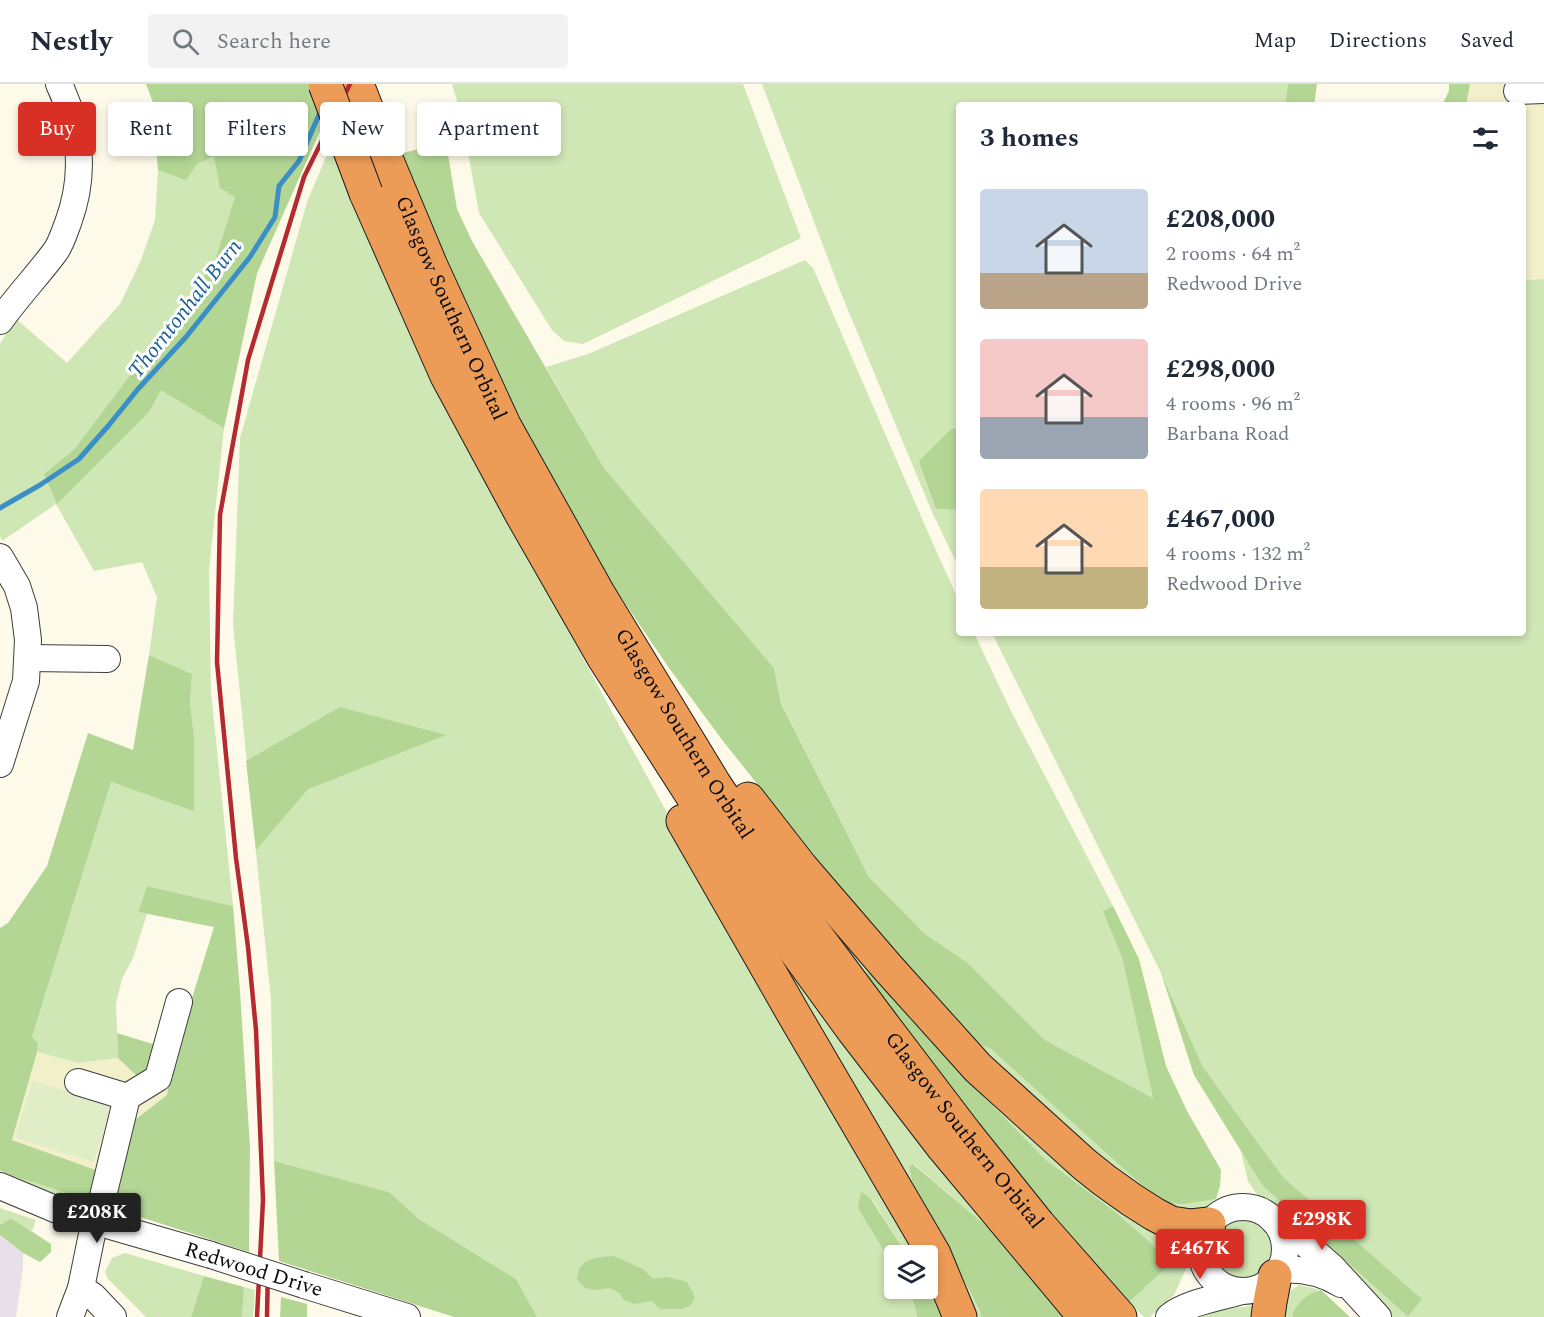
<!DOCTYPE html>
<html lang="en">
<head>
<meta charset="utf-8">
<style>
  body { margin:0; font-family:Spectral,serif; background:#f2f2f3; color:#1f2937; height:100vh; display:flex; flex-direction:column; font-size:22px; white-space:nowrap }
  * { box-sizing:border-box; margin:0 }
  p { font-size:20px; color:#747a83 }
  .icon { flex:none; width:33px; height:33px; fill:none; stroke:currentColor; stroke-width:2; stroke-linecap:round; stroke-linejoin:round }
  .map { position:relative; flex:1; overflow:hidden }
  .sheet { position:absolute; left:956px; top:18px; width:570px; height:534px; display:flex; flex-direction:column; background:#fff; border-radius:6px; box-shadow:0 3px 9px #0003 }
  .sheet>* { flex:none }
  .hud { position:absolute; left:18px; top:18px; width:570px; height:54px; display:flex; gap:12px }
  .fabs { position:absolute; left:884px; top:1161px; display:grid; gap:12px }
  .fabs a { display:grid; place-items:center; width:54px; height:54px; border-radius:6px; background:#fff; box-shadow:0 3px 9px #0003; font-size:30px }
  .price { position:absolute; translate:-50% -51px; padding:0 14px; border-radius:6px; background:#d93025; color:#fff; font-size:20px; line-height:39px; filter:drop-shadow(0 2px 3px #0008) }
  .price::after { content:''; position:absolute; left:50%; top:36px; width:18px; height:14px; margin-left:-9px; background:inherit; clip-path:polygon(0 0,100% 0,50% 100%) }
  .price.selected { background:#222; color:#fff }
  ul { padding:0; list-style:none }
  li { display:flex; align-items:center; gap:18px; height:150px; padding:0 24px }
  li span { display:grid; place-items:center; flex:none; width:168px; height:120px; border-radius:6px; color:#555 }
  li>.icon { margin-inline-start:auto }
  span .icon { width:72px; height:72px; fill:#fffc; stroke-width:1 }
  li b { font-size:26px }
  h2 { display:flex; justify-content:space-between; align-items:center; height:72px; padding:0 24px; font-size:26px }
  .pill { padding:0 21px; border-radius:6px; background:#fff; box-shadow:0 3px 9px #0003; font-size:21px; line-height:54px }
  .pill.selected { background:#d93025; color:#fff }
  header { display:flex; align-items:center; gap:36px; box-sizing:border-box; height:84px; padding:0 30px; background:#fff; border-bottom:2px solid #e0e1e3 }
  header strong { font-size:28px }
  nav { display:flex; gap:33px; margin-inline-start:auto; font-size:21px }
  .search { width:420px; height:54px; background:#f2f2f3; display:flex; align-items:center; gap:15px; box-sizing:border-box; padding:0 21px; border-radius:6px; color:#747a83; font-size:22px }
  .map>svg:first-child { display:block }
</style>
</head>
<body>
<header>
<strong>Nestly</strong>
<div class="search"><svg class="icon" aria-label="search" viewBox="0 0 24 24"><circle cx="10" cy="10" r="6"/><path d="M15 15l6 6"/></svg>Search here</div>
<nav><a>Map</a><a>Directions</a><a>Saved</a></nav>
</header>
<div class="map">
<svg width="1544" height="1233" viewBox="0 0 1544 1233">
  <rect width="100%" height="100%" fill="#fefae9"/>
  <polygon fill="#e8dfe9" points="0,1151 23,1169 23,1184 16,1233 0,1233"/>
  <g fill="#f2efcb">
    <polygon points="1470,0 1544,0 1544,195 1523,196 1522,21 1466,21"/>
    <polygon points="37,968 78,979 118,974 136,991 153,983 170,989 167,1011 131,1039 115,1093 12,1057"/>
  </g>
  <g fill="#cfe6b5">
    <polygon points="146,0 324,38 257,189 224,344 209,486 211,608 233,822 147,802 138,828 147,830 133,874 122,895 116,919 118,974 78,979 37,968 38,959 32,953 111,698 194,726 194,652 190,619 192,590 149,571 157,513 142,478 94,487 56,420 2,457 0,452 0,260 15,234 67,279 120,220 141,176 155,136 158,86 153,18"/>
    <polygon points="452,0 743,0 801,154 583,260 564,257 552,246 479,129 461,30"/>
    <polygon points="762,0 1288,0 1285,21 958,21 958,343 950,345 936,425 958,426 958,482 932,428 841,209"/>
    <polygon points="332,59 426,278 613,630 753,886 921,1171 907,1171 872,1115 858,1124 894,1184 894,1204 906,1205 913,1215 917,1233 537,1233 516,1195 419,1135 389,1108 274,1077 271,917 233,541 240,354 307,118"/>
    <polygon points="805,176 813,184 930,453 958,515 958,549 974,549 1009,623 1113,822 1104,827 1122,873 1153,1014 1045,956 968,879 925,850 869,793 781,618 774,584 604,384 546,283 588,270"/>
    <polygon points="1544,195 1544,1233 1391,1233 1351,1190 1275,1123 1258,1112 1248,1097 1241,1067 1262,1101 1408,1233 1422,1215 1283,1093 1203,983 1161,889 992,549 1522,549 1523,196"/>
    <polygon points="773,759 895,902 1186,1154 1186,1185 1174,1211 1150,1233 1144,1233 1129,1218 1170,1179 1148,1156 1114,1127 1046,1076 866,896"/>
    <polygon points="710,762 861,977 991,1146 914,1080 909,1083 912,1097 980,1227 981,1233 969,1233"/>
    <polygon points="976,960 990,964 1185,1120 1216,1115 1198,1131 1174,1131 1089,1067"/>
    <polygon points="0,1086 10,1091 65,1109 63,1115 0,1092"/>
    <polygon points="0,1124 36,1136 32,1147 11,1134 0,1141"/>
    <circle cx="1244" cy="1165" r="29"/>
    <polygon points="125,1169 204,1192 191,1233 146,1233 108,1195 105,1188 112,1174"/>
    <polygon points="1299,1201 1321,1206 1316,1207 1292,1230 1293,1233 1279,1233 1285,1225 1289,1208"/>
    <polygon points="244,1203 255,1206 253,1233 242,1233"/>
    <polygon points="1254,1221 1260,1233 1201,1233 1217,1227"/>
  </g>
  <g fill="#b3d695">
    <polygon points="146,0 311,0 324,38 257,189 224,344 161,306 149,328 57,420 44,390 74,366 214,180 235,113 220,104 214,72 197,80 186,96 158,86 153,18"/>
    <polygon points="1288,0 1317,0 1314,21 1285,21"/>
    <polygon points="1449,0 1470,0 1466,21 1442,21 1449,7"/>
    <polygon points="446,58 457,125 472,157 604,384 774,584 781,619 869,793 925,850 968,879 1045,956 1153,1014 1122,873 1103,827 1113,822 1139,875 1166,982 1187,1027 1221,1086 1220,1102 1216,1115 1185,1120 1162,1119 990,964 976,960 852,819 723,657 669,584 601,484 552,399 441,186 399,70"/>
    <polygon points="958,343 958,426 936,425 919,377 951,345"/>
    <polygon points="149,571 192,590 190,619 194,652 194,727 111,698 32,953 38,959 37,968 12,1056 115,1093 131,1039 167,1011 171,982 214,843 138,828 147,802 233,822 240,907 250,1063 249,1168 10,1091 0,1086 0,844 8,839 47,782 88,649 133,666"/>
    <polygon points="340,623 446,651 308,705 256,766 246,677"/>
    <polygon points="865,887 883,898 948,976 1046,1076 1114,1127 1148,1156 1170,1180 1129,1218 1053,1135 951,1006 866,896"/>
    <polygon points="1161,889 1203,983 1283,1093 1422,1215 1408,1233 1262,1101 1194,991"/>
    <polygon points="117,949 159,962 153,983 136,991 118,974"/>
    <polygon points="274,1077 389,1108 419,1135 516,1195 537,1233 454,1233 279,1177"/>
    <polygon points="913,1080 991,1146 1064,1233 981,1233 980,1227 912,1097 909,1083"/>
    <polygon points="861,1108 871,1115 907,1171 894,1172 894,1184 858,1124"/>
    <polygon points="11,1134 51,1160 51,1168 40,1178 23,1169 0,1151 0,1141"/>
    <path d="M614 1172 643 1185 653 1195 668 1193 687 1198 695 1213 691 1221 683 1225H660L652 1217 634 1220 624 1216 619 1209 610 1204 595 1206 585 1204 577 1195C578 1192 578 1188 579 1185 586 1173 602 1173 614 1172Z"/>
    <polygon points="204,1192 244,1203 242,1233 191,1233"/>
    <polygon points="927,1203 943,1214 948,1233 917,1233 913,1215 907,1205"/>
    <path d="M1321 1206 1350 1233H1293L1292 1230C1300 1217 1306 1210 1321 1206Z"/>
    <polygon points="281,1213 307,1220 307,1233 280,1233"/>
  </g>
  <polygon fill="#e0edc7" points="33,997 111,1020 94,1078 15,1054"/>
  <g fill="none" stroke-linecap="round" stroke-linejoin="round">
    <polyline stroke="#3b8fc6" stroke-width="5" points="0,424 40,401 79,375 109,341 138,305 186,253 250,173 275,133 279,102 299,77 321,26"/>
    <g stroke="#3e3e3e" stroke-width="28">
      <g id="minor">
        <polyline points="1517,7 1544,6"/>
        <path d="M0 237C17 213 37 192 55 168 61 160 64 149 68 139 86 90 81 47 59 0"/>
        <polyline points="0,473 17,502 24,524 28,556 26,597 0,680"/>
        <polyline points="28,574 107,575"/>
        <polyline points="78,998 127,1013"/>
        <polyline points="0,1102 62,1128 211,1171"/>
        <circle cx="1243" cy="1165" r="42"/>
        <polyline points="1273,1136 1301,1156 1332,1183 1378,1233"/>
        <path d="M1279 1186C1302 1184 1321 1188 1341 1200"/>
        <polyline points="304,1201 407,1233"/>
        <polyline points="81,1204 93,1212 113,1233"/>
        <polyline points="70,1233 81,1204 92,1150 97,1137 127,1013 158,994 179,918"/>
        <path d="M1169 1233C1185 1219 1221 1213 1242 1207"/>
      </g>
    </g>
    <g stroke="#1c1c1c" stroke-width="35">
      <g id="highway">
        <path id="s1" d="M357 0 387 77 431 182 504 341 598 509 715 701 801 831 883 941 966 1050 1039 1141 1120 1233"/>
        <polyline points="366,109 447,292 521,429 604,574 765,825 853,946 943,1063 1085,1233"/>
        <polyline points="748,715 801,783 888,884 978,984 1084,1080 1104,1096 1132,1116 1154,1130 1171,1139 1191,1142 1209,1140"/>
        <polyline points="683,737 793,929 934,1170 960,1233"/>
        <polyline points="1268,1233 1270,1218 1275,1192"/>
      </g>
    </g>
    <use href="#minor" stroke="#fff" stroke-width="26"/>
    <use href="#highway" stroke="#ed9c58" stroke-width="33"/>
    <g stroke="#b32a31" stroke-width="4.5">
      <polyline points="257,1233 263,1116 256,946 248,863 236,774 217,578 220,431 248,276 304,93 350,0"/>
      <polyline points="267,1233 268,1182"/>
    </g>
    <g stroke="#3e3e3e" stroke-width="28" stroke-linecap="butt">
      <polyline id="minor-bridge" points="211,1171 304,1201"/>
    </g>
    <g stroke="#1c1c1c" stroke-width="35" stroke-linecap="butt">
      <polyline id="highway-bridge" points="325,0 366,109"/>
    </g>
    <use href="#minor-bridge" stroke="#fff" stroke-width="26"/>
    <use href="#highway-bridge" stroke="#ed9c58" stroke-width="33"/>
  </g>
  <g text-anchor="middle" stroke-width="6" stroke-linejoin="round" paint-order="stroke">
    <g font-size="21" fill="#0b0b0b" stroke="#fff">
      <text dy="7" stroke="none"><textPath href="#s1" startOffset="243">Glasgow Southern Orbital</textPath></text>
      <text dy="7" stroke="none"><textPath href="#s1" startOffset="729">Glasgow Southern Orbital</textPath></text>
      <text dy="7" stroke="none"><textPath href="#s1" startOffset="1215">Glasgow Southern Orbital</textPath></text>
      <text transform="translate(254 1185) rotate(17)" y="7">Redwood Drive</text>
    </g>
    <g font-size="22" font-style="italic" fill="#1b6095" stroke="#fff">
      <text transform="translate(184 224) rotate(-52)" y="8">Thorntonhall Burn</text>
    </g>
  </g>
</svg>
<div class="fabs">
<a><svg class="icon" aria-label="layers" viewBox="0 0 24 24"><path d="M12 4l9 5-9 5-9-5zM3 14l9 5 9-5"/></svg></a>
</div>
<b class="price selected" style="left:97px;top:1160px">£208K</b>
<b class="price" style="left:1322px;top:1167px">£298K</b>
<b class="price" style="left:1200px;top:1196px">£467K</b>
<div class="hud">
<a class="pill selected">Buy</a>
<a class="pill">Rent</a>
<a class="pill">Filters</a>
<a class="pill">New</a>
<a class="pill">Apartment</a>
</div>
<section class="sheet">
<h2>3 homes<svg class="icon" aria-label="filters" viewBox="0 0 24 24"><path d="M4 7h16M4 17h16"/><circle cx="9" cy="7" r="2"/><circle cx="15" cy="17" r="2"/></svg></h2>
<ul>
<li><span style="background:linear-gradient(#c9d6e8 70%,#b9a48a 0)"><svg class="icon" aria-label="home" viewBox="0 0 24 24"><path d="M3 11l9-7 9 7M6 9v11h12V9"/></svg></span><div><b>£208,000</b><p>2 rooms · 64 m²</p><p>Redwood Drive</p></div></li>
<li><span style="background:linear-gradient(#f6c9c9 65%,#9aa5b1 0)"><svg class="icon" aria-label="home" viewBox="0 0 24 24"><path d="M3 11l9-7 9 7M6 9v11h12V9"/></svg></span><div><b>£298,000</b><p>4 rooms · 96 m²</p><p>Barbana Road</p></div></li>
<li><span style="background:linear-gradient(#ffd9b3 65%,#c2b280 0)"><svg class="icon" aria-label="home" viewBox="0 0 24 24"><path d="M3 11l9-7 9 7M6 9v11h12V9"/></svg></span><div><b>£467,000</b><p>4 rooms · 132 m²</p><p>Redwood Drive</p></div></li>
</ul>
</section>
</div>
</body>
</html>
